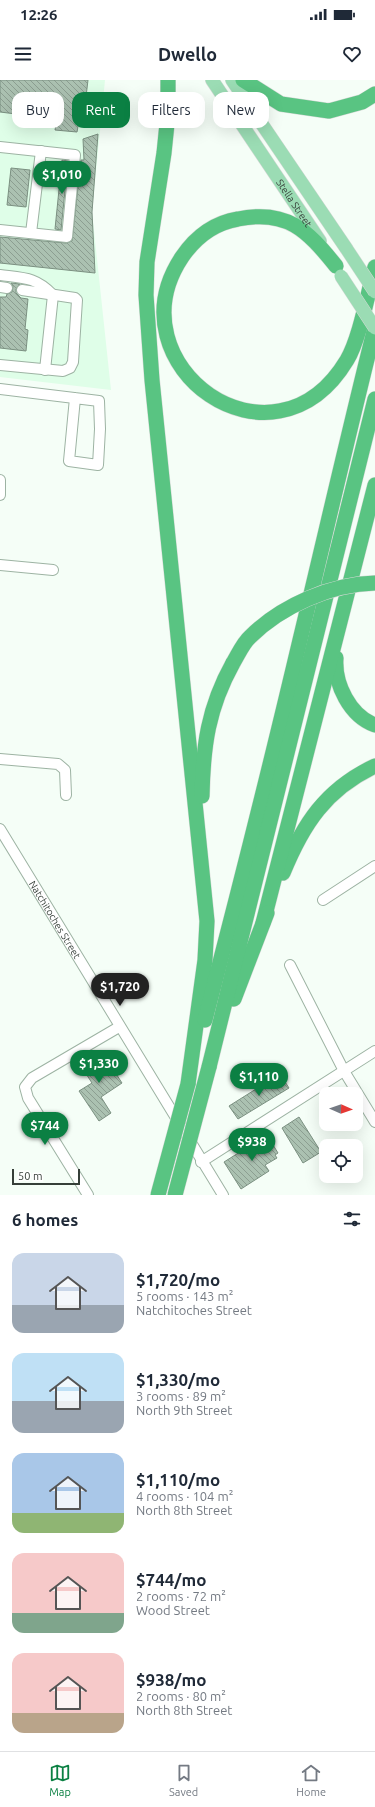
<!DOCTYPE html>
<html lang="en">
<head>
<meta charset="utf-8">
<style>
  body { margin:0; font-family:Ubuntu,sans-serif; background:#f6f6f7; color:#1f2937; height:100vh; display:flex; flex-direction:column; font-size:15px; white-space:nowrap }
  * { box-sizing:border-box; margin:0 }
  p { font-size:13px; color:#747a83 }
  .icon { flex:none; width:22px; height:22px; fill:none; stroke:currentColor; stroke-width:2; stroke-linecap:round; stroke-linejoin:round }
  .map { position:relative; height:1115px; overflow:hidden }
  .sheet { display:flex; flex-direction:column; background:#fff; flex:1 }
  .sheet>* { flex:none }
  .hud { position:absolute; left:12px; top:12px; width:351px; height:36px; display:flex; gap:8px }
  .needle { width:26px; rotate:92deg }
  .buttons { position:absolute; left:319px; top:1007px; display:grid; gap:8px }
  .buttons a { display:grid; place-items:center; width:44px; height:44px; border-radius:8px; background:#fff; box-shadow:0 4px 16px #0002; font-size:20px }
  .scale { position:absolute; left:12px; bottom:10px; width:68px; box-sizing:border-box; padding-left:4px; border:2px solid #363f39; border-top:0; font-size:11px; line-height:14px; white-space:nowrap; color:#363f39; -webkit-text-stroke:3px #fff; paint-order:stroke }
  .price { position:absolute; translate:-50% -34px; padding:0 9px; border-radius:14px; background:#0b8043; color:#fff; font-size:13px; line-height:26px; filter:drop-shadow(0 1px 2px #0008) }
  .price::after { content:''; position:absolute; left:50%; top:24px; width:12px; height:9px; margin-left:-6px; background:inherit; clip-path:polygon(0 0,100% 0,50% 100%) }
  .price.on { background:#222; color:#fff }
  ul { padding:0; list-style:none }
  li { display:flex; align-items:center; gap:12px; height:100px; padding:0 12px }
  li span { display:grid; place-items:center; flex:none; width:112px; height:80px; border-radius:12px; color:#555 }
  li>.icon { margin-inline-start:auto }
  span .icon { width:48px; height:48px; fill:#fffc; stroke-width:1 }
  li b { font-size:17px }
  h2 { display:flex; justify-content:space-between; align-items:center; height:48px; padding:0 12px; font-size:17px }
  .chip { padding:0 14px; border-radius:12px; background:#fff; box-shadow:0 4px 16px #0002; font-size:14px; line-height:36px }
  .chip.on { background:#0b8043; color:#fff }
  .status { display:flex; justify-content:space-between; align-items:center; height:28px; padding:0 20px; background:#fff; direction:ltr }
  .status svg { height:11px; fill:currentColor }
  header { display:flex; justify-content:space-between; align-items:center; height:52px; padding:0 12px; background:#fff; font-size:18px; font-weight:700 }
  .dock { display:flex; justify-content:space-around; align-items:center; height:56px; border-top:1px solid #e0e1e3; background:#fff; font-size:11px; color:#747a83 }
  .dock a { display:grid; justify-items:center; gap:2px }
  .dock .on { color:#0b8043 }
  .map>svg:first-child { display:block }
</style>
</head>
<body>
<div class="status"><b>12:26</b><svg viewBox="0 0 49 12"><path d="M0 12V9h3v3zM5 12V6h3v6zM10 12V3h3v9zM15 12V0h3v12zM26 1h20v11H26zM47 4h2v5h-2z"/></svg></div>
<header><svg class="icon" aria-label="menu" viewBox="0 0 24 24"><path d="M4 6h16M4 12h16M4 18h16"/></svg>Dwello<svg class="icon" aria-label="heart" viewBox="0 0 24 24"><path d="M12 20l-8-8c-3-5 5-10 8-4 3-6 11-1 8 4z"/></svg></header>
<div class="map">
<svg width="375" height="1115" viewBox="0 0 375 1115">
  <defs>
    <pattern id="building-back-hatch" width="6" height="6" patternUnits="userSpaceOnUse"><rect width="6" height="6" fill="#abc1b1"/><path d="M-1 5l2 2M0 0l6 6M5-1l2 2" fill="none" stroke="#8c9e91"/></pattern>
  </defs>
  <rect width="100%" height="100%" fill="#f5fef7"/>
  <polygon fill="#dffee8" points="0,0 105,0 92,132 111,310 0,297"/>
  <g fill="url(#building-back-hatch)" stroke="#7b9081">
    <polygon points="0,0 88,0 83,42 79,41 77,52 55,50 57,39 0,32"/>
    <polygon points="98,54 92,132 95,193 0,183 0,157 66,163 72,161 81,80 84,80 83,59"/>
    <polygon points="62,80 68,81 61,150 55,149"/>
    <polygon points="11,88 30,90 26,127 7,125"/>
    <polygon points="11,203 20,204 16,209 16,213 21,218 28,219 25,249 28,250 26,271 0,268 0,217 6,217 7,214 12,212 13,206"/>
    <polygon points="102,972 122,1003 101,1017 111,1033 99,1041 79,1011 92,1003 81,986"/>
    <polygon points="280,994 289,1008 238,1039 229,1026"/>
    <polygon points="299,1037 321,1072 303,1083 282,1048"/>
    <polygon points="267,1055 278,1073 275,1075 277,1078 265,1085 269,1091 241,1109 224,1082"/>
  </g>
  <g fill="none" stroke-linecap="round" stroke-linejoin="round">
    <g stroke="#9db3a3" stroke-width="12">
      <g id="minor">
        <polyline points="0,67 75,75 67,157 0,150"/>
        <polyline points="31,153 41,71"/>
        <path d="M0 195C24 198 36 197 53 215L45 290"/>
        <polyline points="0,207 7,208"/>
        <polyline points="0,285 63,291 70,288 73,282 77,220 75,218 22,210"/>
        <polyline points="0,309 99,321 100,349 98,385 69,381 75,318"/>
        <polyline points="0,400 0,415"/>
        <polyline points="0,485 53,490"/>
        <polyline points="0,679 58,684 65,690 66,715"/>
        <path id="s1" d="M0 749 223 1115"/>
        <polyline points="323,820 375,786"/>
        <polyline points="290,885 344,991 375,1042"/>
        <polyline points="201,1082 375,971"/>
        <polyline points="88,1115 28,1018 25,1007 32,998 119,947"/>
      </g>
    </g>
    <g stroke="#d7d9d7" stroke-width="14">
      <g id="major">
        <path id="s2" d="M212 0 320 161"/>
        <polyline points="232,0 346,168"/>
      </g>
    </g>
    <g stroke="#d7d9d7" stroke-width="16">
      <g id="highway">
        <polyline points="168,0 168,34 164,73 147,182 146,215 152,300 207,841 205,880 188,1004"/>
        <polyline points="243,0 281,24 329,31 362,22 375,14"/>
        <path d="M336 186C307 150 287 129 238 139 214 143 195 158 182 177 110 285 273 403 347 280 360 258 368 212 375 187"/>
        <path d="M336 578C334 604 350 636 375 645"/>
        <path d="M202 716C203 666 208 628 233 583"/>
        <path d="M283 793C303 744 326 709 375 686"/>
        <polyline points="263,843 375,405"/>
        <polyline points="234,919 267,833"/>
        <path d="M205 940C238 814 270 687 300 560 325 456 349 351 375 247"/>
        <polyline points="209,987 375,319"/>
      </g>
    </g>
    <use href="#minor" stroke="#fff" stroke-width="10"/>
    <use href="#major" stroke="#9bdcb4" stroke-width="13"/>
    <use href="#highway" stroke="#59c482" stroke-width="15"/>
    <g stroke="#d7d9d7" stroke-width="14" stroke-linecap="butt">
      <g id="major-bridge">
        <polyline points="346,168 375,212"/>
        <polyline points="341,196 375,248"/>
      </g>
    </g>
    <g stroke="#d7d9d7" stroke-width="16" stroke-linecap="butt">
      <g id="highway-bridge">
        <path d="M233 583C238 575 243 563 250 557 281 526 331 504 375 503"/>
        <polyline points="158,1115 188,1004"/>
        <polyline points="175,1115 209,987"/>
      </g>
    </g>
    <use href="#major-bridge" stroke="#9bdcb4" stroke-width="13"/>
    <use href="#highway-bridge" stroke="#59c482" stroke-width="15"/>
  </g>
  <g text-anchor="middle" stroke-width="3.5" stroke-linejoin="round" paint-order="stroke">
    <g font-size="10" fill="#363f39" stroke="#fff">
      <text dy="4" stroke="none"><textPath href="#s2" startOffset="148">Stella Street</textPath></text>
      <text dy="4" stroke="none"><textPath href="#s1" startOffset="106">Natchitoches Street</textPath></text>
    </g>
  </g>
</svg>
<div class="buttons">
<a><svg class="needle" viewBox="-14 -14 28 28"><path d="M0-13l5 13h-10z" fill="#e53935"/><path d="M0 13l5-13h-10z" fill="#747a83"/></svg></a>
<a><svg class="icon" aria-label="locate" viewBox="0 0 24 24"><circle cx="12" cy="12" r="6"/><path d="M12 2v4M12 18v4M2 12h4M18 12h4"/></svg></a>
</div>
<div class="scale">50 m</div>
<b class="price" style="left:62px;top:115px">$1,010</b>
<b class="price on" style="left:120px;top:927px">$1,720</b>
<b class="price" style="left:99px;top:1004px">$1,330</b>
<b class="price" style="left:259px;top:1017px">$1,110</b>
<b class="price" style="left:45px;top:1066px">$744</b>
<b class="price" style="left:252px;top:1082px">$938</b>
<div class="hud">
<a class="chip">Buy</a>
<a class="chip on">Rent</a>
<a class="chip">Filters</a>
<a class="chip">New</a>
</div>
</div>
<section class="sheet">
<h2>6 homes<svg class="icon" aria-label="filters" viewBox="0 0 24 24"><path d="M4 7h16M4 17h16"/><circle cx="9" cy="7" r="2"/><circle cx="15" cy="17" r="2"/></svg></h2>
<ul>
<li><span style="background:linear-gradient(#c9d6e8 65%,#9aa5b1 0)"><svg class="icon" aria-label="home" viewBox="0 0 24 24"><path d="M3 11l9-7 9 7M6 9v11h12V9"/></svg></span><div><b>$1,720/mo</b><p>5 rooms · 143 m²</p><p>Natchitoches Street</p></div></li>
<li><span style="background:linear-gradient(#bfe0f5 60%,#9aa5b1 0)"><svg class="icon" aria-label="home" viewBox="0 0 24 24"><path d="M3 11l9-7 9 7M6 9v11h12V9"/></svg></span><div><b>$1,330/mo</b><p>3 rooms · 89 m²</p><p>North 9th Street</p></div></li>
<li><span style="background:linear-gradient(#a9c7e8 75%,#8fb573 0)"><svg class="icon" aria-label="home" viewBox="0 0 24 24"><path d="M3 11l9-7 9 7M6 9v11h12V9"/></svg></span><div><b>$1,110/mo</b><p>4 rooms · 104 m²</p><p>North 8th Street</p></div></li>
<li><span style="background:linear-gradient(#f6c9c9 75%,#7fa58c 0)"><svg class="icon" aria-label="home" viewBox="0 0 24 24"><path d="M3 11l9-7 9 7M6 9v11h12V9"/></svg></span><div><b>$744/mo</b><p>2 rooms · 72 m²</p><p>Wood Street</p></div></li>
<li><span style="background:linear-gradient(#f6c9c9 75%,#b9a48a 0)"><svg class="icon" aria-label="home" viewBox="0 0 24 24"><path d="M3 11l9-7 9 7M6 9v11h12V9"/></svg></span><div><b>$938/mo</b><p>2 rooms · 80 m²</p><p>North 8th Street</p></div></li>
</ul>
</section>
<nav class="dock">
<a class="on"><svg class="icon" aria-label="map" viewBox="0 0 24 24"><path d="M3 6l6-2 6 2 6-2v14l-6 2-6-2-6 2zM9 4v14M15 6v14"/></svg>Map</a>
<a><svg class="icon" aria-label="saved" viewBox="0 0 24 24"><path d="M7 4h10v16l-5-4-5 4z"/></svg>Saved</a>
<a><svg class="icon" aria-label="home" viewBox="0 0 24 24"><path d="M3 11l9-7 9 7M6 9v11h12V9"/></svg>Home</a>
</nav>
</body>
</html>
